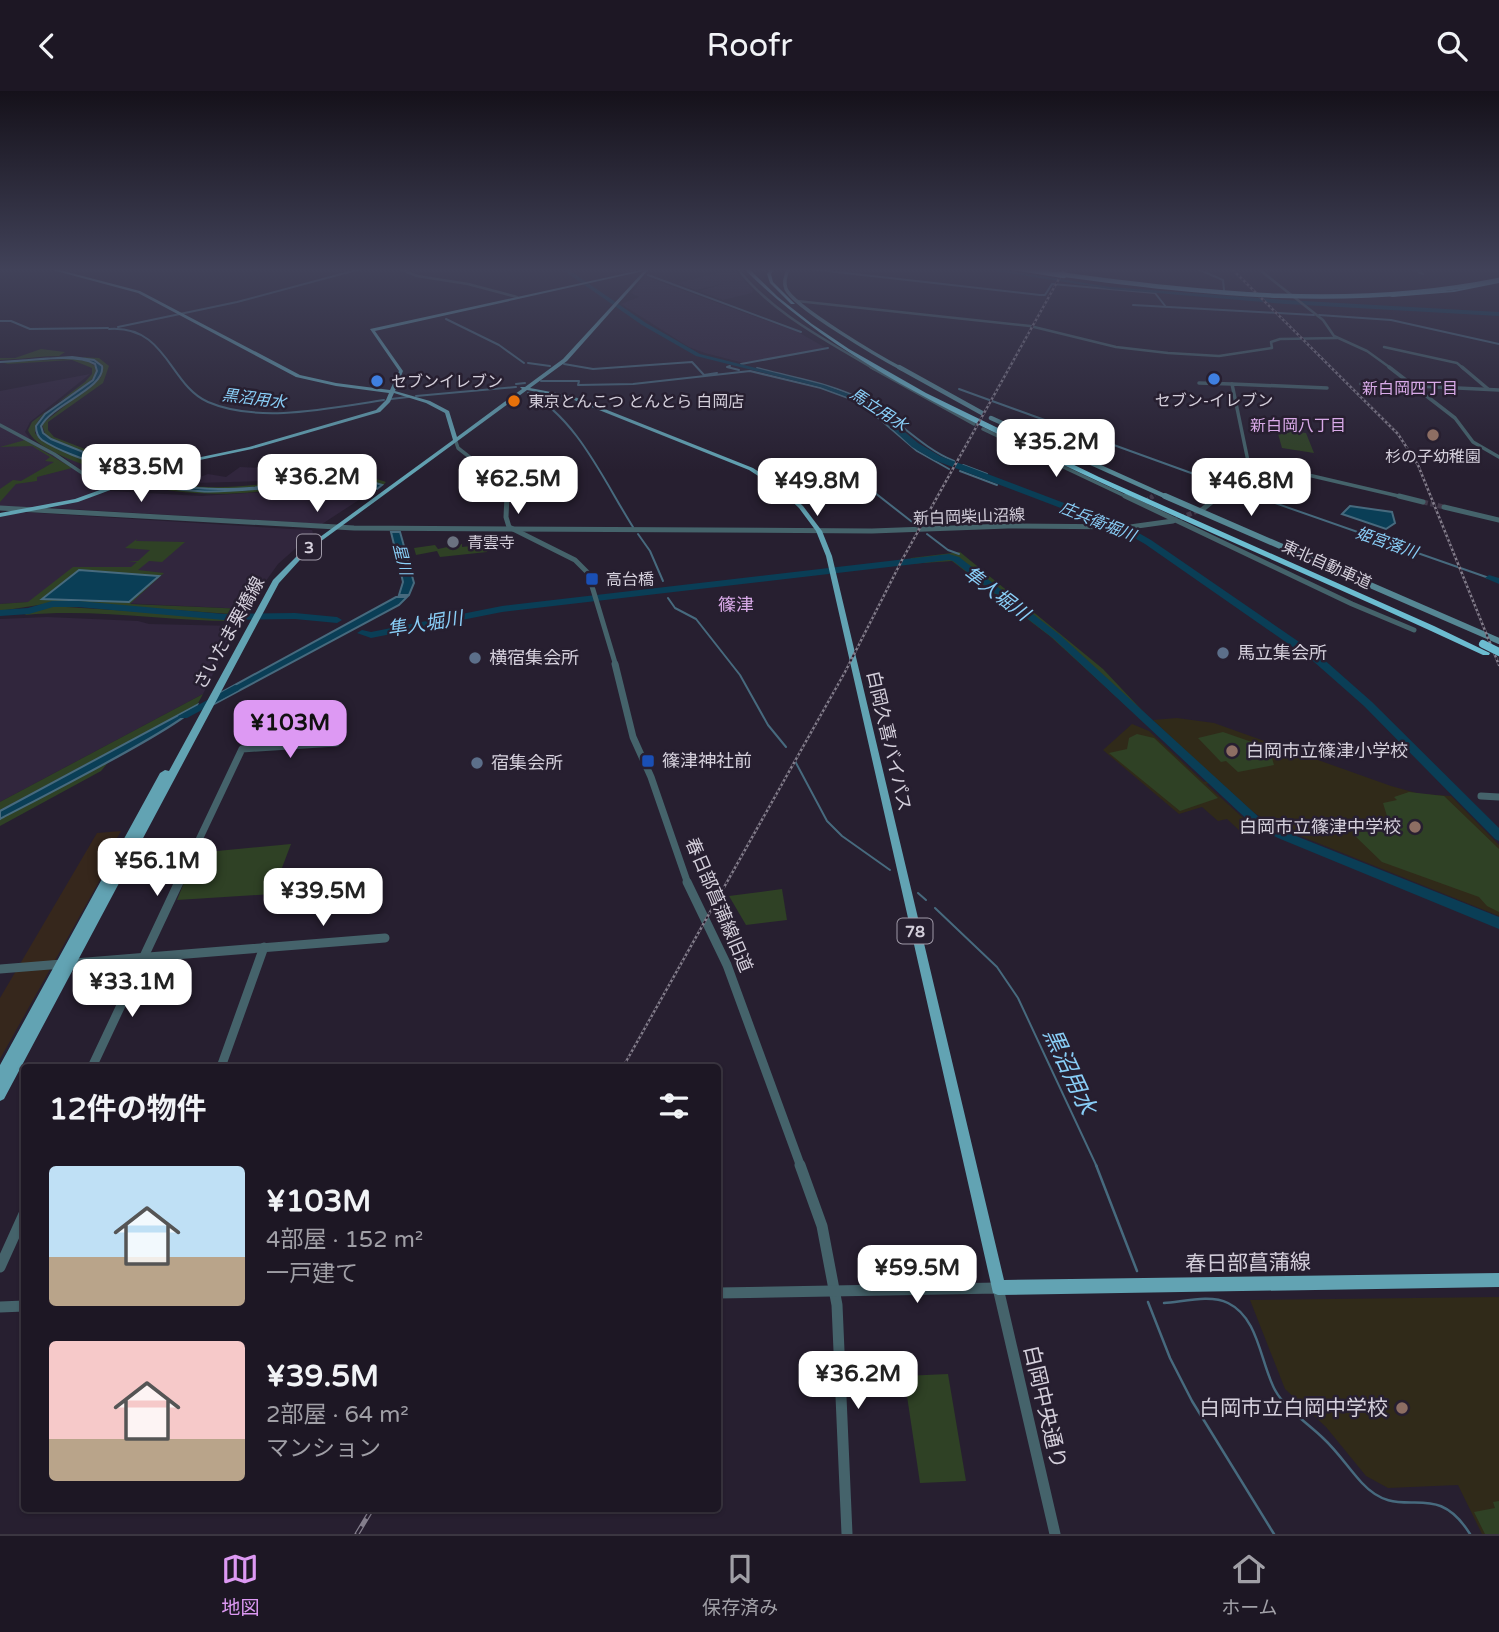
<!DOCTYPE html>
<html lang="ja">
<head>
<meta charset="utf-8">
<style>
  body { margin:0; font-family:"Varela Round","Noto Sans JP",sans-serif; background:#2a2431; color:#f1f3f6; height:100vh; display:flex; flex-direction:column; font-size:26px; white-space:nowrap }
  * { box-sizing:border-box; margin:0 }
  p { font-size:23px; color:#a09fa6 }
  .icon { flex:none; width:38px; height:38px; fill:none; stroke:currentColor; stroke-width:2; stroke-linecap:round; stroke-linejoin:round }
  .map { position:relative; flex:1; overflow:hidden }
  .drawer { position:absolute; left:21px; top:973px; width:700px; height:448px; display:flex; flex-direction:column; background:#1d1724; border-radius:7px; box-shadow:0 2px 5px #0004,0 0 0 2px #3b3641 }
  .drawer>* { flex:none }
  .price { position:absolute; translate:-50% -60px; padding:0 16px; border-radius:14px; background:#fff; color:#222; font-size:23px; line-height:46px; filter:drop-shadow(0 2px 4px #0008) }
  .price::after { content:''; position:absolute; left:50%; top:42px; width:21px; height:16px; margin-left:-10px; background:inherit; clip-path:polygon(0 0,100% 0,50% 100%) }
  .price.on { background:#dd99f3; color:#111 }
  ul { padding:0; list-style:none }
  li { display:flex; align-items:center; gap:21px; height:175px; padding:0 28px }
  li span { display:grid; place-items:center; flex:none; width:196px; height:140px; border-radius:7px; color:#555 }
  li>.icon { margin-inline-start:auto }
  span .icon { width:84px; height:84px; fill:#fffc; stroke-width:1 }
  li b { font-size:30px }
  h2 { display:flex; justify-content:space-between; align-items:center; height:84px; padding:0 28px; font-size:30px }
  header { display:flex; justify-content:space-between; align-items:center; height:91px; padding:0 28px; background:#1d1724; font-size:32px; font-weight:600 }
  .dock { display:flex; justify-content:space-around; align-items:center; height:98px; border-top:2px solid #3b3641; background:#1d1724; font-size:19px; color:#a09fa6 }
  .dock a { display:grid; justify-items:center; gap:4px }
  .dock .on { color:#dd99f3 }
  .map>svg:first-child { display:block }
</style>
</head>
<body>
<header><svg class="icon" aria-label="back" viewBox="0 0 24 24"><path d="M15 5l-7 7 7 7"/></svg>Roofr<svg class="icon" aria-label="search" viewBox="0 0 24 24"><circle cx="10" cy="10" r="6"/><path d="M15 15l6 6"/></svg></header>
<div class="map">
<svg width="1499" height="1443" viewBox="0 0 1499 1443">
  <rect width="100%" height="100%" fill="#271f30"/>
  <polygon fill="#36271c" points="121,740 105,768 111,769 0,968 0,907 97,742"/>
  <g fill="#31263d">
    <polygon points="733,178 753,199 752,202 723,209 699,200 726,192 696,199 678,192"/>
    <polygon points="646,186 798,241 826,257 744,272 705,262 689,256 621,213 639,206 631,202"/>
    <polygon points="90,283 30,331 25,341 31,349 0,332 0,300"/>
    <polygon points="0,335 59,367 101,398 82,407 34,417 0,415"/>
    <polygon points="58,362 128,388 104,396"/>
    <polygon points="281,368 262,390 196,392 168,387 178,383 197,387 208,383 226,386 240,376 264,377 270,375 265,374 267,370"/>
    <polygon points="327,397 365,405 322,433 51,417 110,400 201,405"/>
    <polygon points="22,421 291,438 312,439 313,442 278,473 246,518 59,509 0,513 0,426"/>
    <polygon points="47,526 138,530 149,533 236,535 239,538 230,552 213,564 221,567 203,603 0,711 0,528"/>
  </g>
  <g fill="#302a19">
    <polygon points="1177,627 1214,632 1391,695 1420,703 1451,705 1499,754 1499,825 1273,734 1253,721 1218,689 1206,693 1253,736 1240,740 1227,728 1218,730 1202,716 1179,723 1103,659 1132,633 1149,640 1204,691 1215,688 1153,629"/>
    <polygon points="1499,1206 1499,1443 1482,1443 1458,1394 1388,1397 1366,1385 1326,1336 1285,1298 1250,1209"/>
  </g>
  <g fill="#2f4125">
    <path d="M41 258 65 261 59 265 99 267 109 275 103 292 48 331V339L54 346 147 382 142 384 46 346 42 333 101 286 103 275C82 257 27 269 0 269V267H15Z"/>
    <path d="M73 268 88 270 96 276V283C82 305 36 313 35 342L40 348 134 386 128 388C104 380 36 362 28 339L32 331 85 291 92 283V277L72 269 8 273 0 271Z"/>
    <polygon points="1277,339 1306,342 1314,362 1282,357"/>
    <polygon points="25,349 72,377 37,386 37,390 16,393 0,411 0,398 13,389 21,390 54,371 45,370 50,366 32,355 0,356"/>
    <path d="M152 384C200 407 265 391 317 387 340 386 363 383 386 391L383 394 371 390 349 387C282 390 209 410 145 386Z"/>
    <path d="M138 388C205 413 280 393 350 391L361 392 377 398 374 401 361 394 337 393C265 399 201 413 130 390Z"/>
    <polygon points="137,448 136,450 185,451 162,471 149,470 138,479 164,482 130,513 246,518 245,524 58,511 0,520 0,513 28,511 73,476 131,476 137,471 127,470 138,470 150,459 125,457"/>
    <polygon points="462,453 462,456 489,453 487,461 440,466 437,460 416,464 414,457 435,454 438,458"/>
    <polygon points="960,461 1103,578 1154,632 1146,633 1051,546 952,470 908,473 911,467"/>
    <path d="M50 515 243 527 241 530C170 531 97 517 25 524L29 520Z"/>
    <polygon points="203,603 197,614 0,719 0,711"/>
    <polygon points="1223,641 1269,657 1274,674 1238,681 1226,670 1221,671 1198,647"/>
    <polygon points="1137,643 1154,647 1218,707 1180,720 1109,662 1127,658 1129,647"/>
    <polygon points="111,668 101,680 0,735 0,727"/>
    <polygon points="1409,701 1444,705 1499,758 1499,821 1487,815 1479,806 1382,771 1353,743 1395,732 1387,725 1383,712 1397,709 1394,706"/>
    <polygon points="291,753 272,803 177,809 196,762"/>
    <polygon points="782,798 787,829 746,834 729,805"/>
    <polygon points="948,1283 966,1390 920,1392 904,1285"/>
    <polygon points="1499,1410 1499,1443 1485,1443 1474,1421 1495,1417 1493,1411"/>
  </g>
  <g fill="#0a3e56" stroke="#476a7e" stroke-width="2">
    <path d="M72 266 94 269 102 275C106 297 53 313 41 335L43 342 51 348 141 384 134 386C106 375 67 365 42 349 37 345 36 341 36 335L45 323 93 289 97 280 95 273C73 261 25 271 0 271Z"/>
    <path d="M144 385C206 410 280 392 345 388L366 389 382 394 377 398C356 385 327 392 303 394 248 398 190 409 137 388Z"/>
    <polygon points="1350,415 1392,421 1395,432 1386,438 1342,423"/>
    <polygon points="391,441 400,441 402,448 414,492 409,504 399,504 403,491"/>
    <polygon points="79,479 159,485 129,511 42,508"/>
    <polygon points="396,506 407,506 399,514 216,612 222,601"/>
    <path d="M197 614C189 632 28 713 0 728V720Z"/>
  </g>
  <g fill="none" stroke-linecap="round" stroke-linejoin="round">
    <g stroke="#476a7e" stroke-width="2">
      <polyline points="627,177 633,180"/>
      <polyline points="632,177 635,179"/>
      <polyline points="801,177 1040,204 1045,204 1052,193 1155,202 1166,216"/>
      <polyline points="1195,177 1223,189 1224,199"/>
      <polyline points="648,184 801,241"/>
      <polyline points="1133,214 1314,224"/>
      <polyline points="1319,224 1391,229 1499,253"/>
      <polyline points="446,228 499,254 524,272"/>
      <polyline points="0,230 11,230 30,238 108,237"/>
      <polyline points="118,236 237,211 364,177"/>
      <path d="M109 238C167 234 169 294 208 311 259 333 331 317 384 309"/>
      <polyline points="528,272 550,275"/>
      <polyline points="564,273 593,278 692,271 704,284 717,282"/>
      <polyline points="741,273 828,257"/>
      <polyline points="730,275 727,276 739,279"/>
      <path d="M757 277C793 287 832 292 865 310 897 327 920 356 954 370"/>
      <polyline points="541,290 579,290 578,294 633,293 750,280 821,297 851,308 869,319 917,360 949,378"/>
      <polyline points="516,293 525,292"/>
      <polyline points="959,298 1227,395"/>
      <path d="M528 302C576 325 605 392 633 436"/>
      <polyline points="416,305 516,296"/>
      <polyline points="391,308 408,306"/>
      <polyline points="963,374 987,383"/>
      <polyline points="960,380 997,394"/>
      <polyline points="794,385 847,380 916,434"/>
      <polyline points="1232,397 1489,487"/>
      <polyline points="638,443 650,460 663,490"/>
      <polyline points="927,443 948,459 959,463"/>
      <polyline points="668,507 675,517 696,528 740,584 768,634 786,656"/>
      <polyline points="795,670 827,730 842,745 890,779"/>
      <polyline points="918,802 926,809"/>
      <polyline points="935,817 997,876 1018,907 1097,1076"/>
    </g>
    <g stroke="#476a7e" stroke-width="2.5">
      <polyline points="1096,1074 1137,1180"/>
      <polyline points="1148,1211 1170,1267 1192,1310 1274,1443"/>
      <path d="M1164 1212C1182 1211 1210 1203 1228 1212 1259 1227 1260 1271 1275 1299 1286 1319 1308 1332 1324 1348 1338 1361 1349 1378 1362 1392 1402 1435 1433 1384 1470 1443"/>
    </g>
    <g fill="#0a3e56" fill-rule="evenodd">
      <polygon points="560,177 566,177 646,232 700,263 824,294 854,305 877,318 918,352 940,365 1130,437 1151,449 1321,566 1372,611 1499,737 1499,750 1495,748 1364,615 1313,570 1145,453 1124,441 934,369 912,356 873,320 850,307 820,296 696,265 642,234"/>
      <polygon points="977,177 991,177 1110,196 1286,209 1499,221 1499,225 1286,213 1110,198"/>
      <polygon points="949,463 959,466 1060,544 1262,729 1286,741 1499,826 1499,838 1278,747 1254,735 1054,548 953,470 949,469 502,521 371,547 357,542 362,539 371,541 502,515"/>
      <polygon points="1489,484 1499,487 1499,493 1485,487"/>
      <polygon points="52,510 78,510 224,523 295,522 337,526 342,529 337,532 295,528 224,529 78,516 53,516 29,523 0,525 0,519 28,517"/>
      <polygon points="235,594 239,595 240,597 239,599 187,627 179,627 178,625"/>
    </g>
    <polyline stroke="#41394a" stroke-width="3.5" stroke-dasharray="3.5 2" stroke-linecap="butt" points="1150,407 1155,404"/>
    <g stroke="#41394a" stroke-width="5" stroke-dasharray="5 2.5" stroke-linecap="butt">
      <polyline points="1145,411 1153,405"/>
      <polyline points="1423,411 1444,416"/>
      <polyline points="1173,430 1202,418"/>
    </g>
    <g stroke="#45636b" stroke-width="2.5">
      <polyline points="398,177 417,185 468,193 517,206"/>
      <path d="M737 177C772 222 826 249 874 278"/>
      <polyline points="1032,177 1066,182"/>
      <polyline points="1411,177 1423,183"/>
      <polyline points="1261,180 1323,229 1334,245 1367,260 1392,278"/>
      <polyline points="797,210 1030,235 1116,256 1168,262 1219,265 1272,257 1271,251 1280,248 1337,247"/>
      <polyline points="1384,256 1457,272 1464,278"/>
    </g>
    <g stroke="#45636b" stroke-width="3.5">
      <polyline points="871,276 974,333"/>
      <polyline points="1389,276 1455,327 1473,351 1499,366"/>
      <polyline points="1462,276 1488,298"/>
      <polyline points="1199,292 1232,293"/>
      <polygon points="1361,293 1375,293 1384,302 1370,301"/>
      <polyline points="1375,293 1499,299"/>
      <polyline points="0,334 54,363 106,398"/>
      <polyline points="983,338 1129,407"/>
      <polyline points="455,348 458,357 505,394 507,407"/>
      <polyline points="1248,370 1407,407"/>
      <polyline points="1217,407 1235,391 1248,370 1232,293 1327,297"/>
    </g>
    <g stroke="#45636b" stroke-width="5">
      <polyline points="507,405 506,426 509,436 575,469 588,482 616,575"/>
      <polyline points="1125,405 1352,513 1414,539"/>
      <polyline points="1399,405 1423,411"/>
      <polyline points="1444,416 1499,429"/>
      <polyline points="0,417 354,437 872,440 1008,435 1130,436 1173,430"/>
      <polyline points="1203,418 1219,405"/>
    </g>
    <g stroke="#45636b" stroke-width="7">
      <polyline points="615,573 633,646 651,686 688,793"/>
      <polyline points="1481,705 1499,706"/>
      <polyline points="178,793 242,658 336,652"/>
    </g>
    <g stroke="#45636b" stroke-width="9">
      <polyline points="687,791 727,874 801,1076"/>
      <polyline points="0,878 385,847"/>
      <polyline points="92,976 179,791"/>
      <polyline points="221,976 264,856"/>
    </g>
    <g stroke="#45636b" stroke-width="11">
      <polyline points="800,1074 822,1135 837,1214 847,1443"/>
      <polyline points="0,1176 24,1123"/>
      <polyline points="718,1202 998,1197 1055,1443"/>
      <polyline points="0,1216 24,1215"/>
    </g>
    <path stroke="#568794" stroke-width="3.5" d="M789 177C786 183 783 191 786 198 794 216 881 267 902 278"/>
    <g stroke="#568794" stroke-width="4.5">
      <polyline points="899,276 982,322"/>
      <polyline points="991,327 1169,407"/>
    </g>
    <polyline stroke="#568794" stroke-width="6" points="1165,405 1499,550"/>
    <path fill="#62a3b3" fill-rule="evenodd" d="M45 177H52L140 200 300 284 336 292 390 299 399 280 370 238 650 177 567 270 530 297 572 305 753 377 785 398 803 415 822 440 832 465 1004 1189 1499 1182V1196L998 1204 993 1202 826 465 816 440 799 417 781 400 749 379 569 307 527 299 309 459 279 492 4 1008 0 1010V974L160 682 165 679 169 680 273 489 305 457 453 349 445 322 426 312 394 302 390 311 380 321 252 358 181 373 78 411 0 426V422L75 408 177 371 249 356 376 319 386 309 389 302 336 295 296 286 138 202ZM644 180 563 268 525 296H520L522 298 457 346 449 320 430 310 395 300 403 280 375 240Z"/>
    <g fill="#6cbcd0" fill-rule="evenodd">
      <path d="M743 177H748L778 206 812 233 849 258 926 302 1099 386 1434 535 1490 562 1489 564H1483C1347 500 1208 442 1072 378 955 323 836 269 743 177Z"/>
      <polygon points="771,177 775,177 771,183 773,191 795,213 791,213 770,192 767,183"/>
      <polygon points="1499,190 1499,192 1454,201 1392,206 1390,205 1454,199"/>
    </g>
    <g stroke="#847e8c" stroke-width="2.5">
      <g id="rail-far1">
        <polyline points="1231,177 1398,343 1418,374 1499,574"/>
        <polyline points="623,976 845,581 902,469 1065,177"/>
      </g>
    </g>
    <g stroke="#847e8c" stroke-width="5">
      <polyline id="rail" points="357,1443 372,1418"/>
    </g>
    <use href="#rail-far1" stroke="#271f30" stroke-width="2" stroke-dasharray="2.5" stroke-linecap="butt"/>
    <use href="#rail" stroke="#271f30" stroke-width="2.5" stroke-dasharray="9" stroke-linecap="butt"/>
    <g stroke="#6cbcd0" stroke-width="4.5">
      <polyline points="1014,177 1064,185"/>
      <path d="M1058 183C1207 203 1350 219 1499 189"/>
    </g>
    <polyline stroke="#6cbcd0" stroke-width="8" points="1483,553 1499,561"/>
  </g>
  <linearGradient id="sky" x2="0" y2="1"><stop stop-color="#15111a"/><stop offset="0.47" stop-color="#414259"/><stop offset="1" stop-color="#414259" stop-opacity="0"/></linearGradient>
  <rect width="1499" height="380" fill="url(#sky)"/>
  <g fill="#3f7fe0" stroke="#271f30" stroke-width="2.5">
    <circle cx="1214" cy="288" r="7"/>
    <circle cx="377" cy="290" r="7"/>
  </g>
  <circle fill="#e8710a" stroke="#271f30" stroke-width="2.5" cx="514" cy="310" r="7"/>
  <g fill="#8d6e63" stroke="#271f30" stroke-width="2.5">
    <circle cx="1433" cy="344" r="7"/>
    <circle cx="1232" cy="660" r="7"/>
    <circle cx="1415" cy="736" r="7"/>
    <circle cx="1402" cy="1317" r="7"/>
  </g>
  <circle fill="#6b7280" stroke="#271f30" stroke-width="2.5" cx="453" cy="451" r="7"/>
  <g fill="#1a4fb4" stroke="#271f30" stroke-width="2.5">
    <rect x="585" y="481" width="14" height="14" rx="3.5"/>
    <rect x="641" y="663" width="14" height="14" rx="3.5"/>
  </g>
  <g fill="#5c6f8a" stroke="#271f30" stroke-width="2.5">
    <circle cx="1223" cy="562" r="7"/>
    <circle cx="475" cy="567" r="7"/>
    <circle cx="477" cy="672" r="7"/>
  </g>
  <g text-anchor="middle" stroke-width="5" stroke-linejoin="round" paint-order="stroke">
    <g font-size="16" fill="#d4cfdb" stroke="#271f30" text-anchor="start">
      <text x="391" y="296">セブンイレブン</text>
      <text x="1214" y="315" text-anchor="middle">セブン-イレブン</text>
      <text x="528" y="316">東京とんこつ とんとら 白岡店</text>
      <text x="1433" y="371" text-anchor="middle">杉の子幼稚園</text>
      <text x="467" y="457">青雲寺</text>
      <text x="606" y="494">高台橋</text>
    </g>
    <g font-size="16" fill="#d9aae8" stroke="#271f30">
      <text x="1410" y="303">新白岡四丁目</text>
      <text x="1298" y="340">新白岡八丁目</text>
    </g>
    <g font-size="16" font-style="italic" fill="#89cef7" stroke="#271f30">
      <text transform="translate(254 307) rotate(7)" y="6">黒沼用水</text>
      <text transform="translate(879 318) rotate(33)" y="6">馬立用水</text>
      <text transform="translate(1098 430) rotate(22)" y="6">庄兵衛堀川</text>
      <text transform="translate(1387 451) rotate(19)" y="6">姫宮落川</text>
      <text transform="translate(403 468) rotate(76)" y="6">星川</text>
    </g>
    <g font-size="16" fill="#d4cfdb" stroke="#271f30">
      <text transform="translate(969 425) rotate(-2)" y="6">新白岡柴山沼線</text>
      <text transform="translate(1327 473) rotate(24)" y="6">東北自動車道</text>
    </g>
    <g fill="#271f30" stroke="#a09aa8" stroke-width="2">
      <rect x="297" y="443.5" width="24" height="25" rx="5"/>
      <rect x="897.5" y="827.5" width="35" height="25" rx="5"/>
    </g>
    <g font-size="16" font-weight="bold" fill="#d4cfdb">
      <text x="309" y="462">3</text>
      <text x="915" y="846">78</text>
    </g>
    <g font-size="18" fill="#d9aae8" stroke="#271f30">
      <text x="736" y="520">篠津</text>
    </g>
    <g font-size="18" fill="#d4cfdb" stroke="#271f30">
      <text transform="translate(229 542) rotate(-61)" y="6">さいたま栗橋線</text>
      <text transform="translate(889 650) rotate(77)" y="6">白岡久喜バイパス</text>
      <text transform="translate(719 814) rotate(67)" y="6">春日部菖蒲線旧道</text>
    </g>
    <g font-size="18" fill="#d4cfdb" stroke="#271f30" text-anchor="start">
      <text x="1237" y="568">馬立集会所</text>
      <text x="489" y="573">横宿集会所</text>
      <text x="1246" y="666">白岡市立篠津小学校</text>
      <text x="662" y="676">篠津神社前</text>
      <text x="491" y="678">宿集会所</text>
      <text x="1401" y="742" text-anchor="end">白岡市立篠津中学校</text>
    </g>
    <g font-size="19" font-style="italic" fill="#89cef7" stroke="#271f30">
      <text transform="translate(997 502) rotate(37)" y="7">隼人堀川</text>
      <text transform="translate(425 532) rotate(-9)" y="7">隼人堀川</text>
    </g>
    <g font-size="21" fill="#d4cfdb" stroke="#271f30">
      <text transform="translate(1248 1172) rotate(-1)" y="7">春日部菖蒲線</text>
      <text transform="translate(1045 1316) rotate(77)" y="7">白岡中央通り</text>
    </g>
    <g font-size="21" fill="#d4cfdb" stroke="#271f30" text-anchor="end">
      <text x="1388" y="1324">白岡市立白岡中学校</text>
    </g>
    <g font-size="23" font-style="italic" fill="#89cef7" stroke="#271f30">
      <text transform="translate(1070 980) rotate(65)" y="8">黒沼用水</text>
    </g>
  </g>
</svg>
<b class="price" style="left:1056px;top:388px">¥35.2M</b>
<b class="price" style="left:141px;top:413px">¥83.5M</b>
<b class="price" style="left:317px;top:423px">¥36.2M</b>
<b class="price" style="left:518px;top:425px">¥62.5M</b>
<b class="price" style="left:817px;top:427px">¥49.8M</b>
<b class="price" style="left:1251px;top:427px">¥46.8M</b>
<b class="price on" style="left:290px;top:669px">¥103M</b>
<b class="price" style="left:157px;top:807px">¥56.1M</b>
<b class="price" style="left:323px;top:837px">¥39.5M</b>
<b class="price" style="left:132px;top:928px">¥33.1M</b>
<b class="price" style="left:917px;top:1214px">¥59.5M</b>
<b class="price" style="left:858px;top:1320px">¥36.2M</b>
<section class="drawer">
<h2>12件の物件<svg class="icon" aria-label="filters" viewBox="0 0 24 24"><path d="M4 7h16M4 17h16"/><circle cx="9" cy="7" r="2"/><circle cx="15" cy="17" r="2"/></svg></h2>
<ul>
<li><span style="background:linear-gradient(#bfe0f5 65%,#b9a48a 0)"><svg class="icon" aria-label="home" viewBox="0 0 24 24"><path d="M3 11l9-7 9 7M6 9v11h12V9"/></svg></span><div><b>¥103M</b><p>4部屋 · 152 m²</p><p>一戸建て</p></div></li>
<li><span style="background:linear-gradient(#f6c9c9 70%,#b9a48a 0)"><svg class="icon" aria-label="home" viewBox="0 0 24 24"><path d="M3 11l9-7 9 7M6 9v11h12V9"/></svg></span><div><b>¥39.5M</b><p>2部屋 · 64 m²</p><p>マンション</p></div></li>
</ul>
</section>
</div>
<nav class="dock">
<a class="on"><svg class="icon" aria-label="map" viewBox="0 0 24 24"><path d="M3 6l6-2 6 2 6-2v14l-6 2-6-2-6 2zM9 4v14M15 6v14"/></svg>地図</a>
<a><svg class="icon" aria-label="saved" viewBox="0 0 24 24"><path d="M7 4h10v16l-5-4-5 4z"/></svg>保存済み</a>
<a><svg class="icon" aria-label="home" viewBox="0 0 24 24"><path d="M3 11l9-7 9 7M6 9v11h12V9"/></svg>ホーム</a>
</nav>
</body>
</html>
